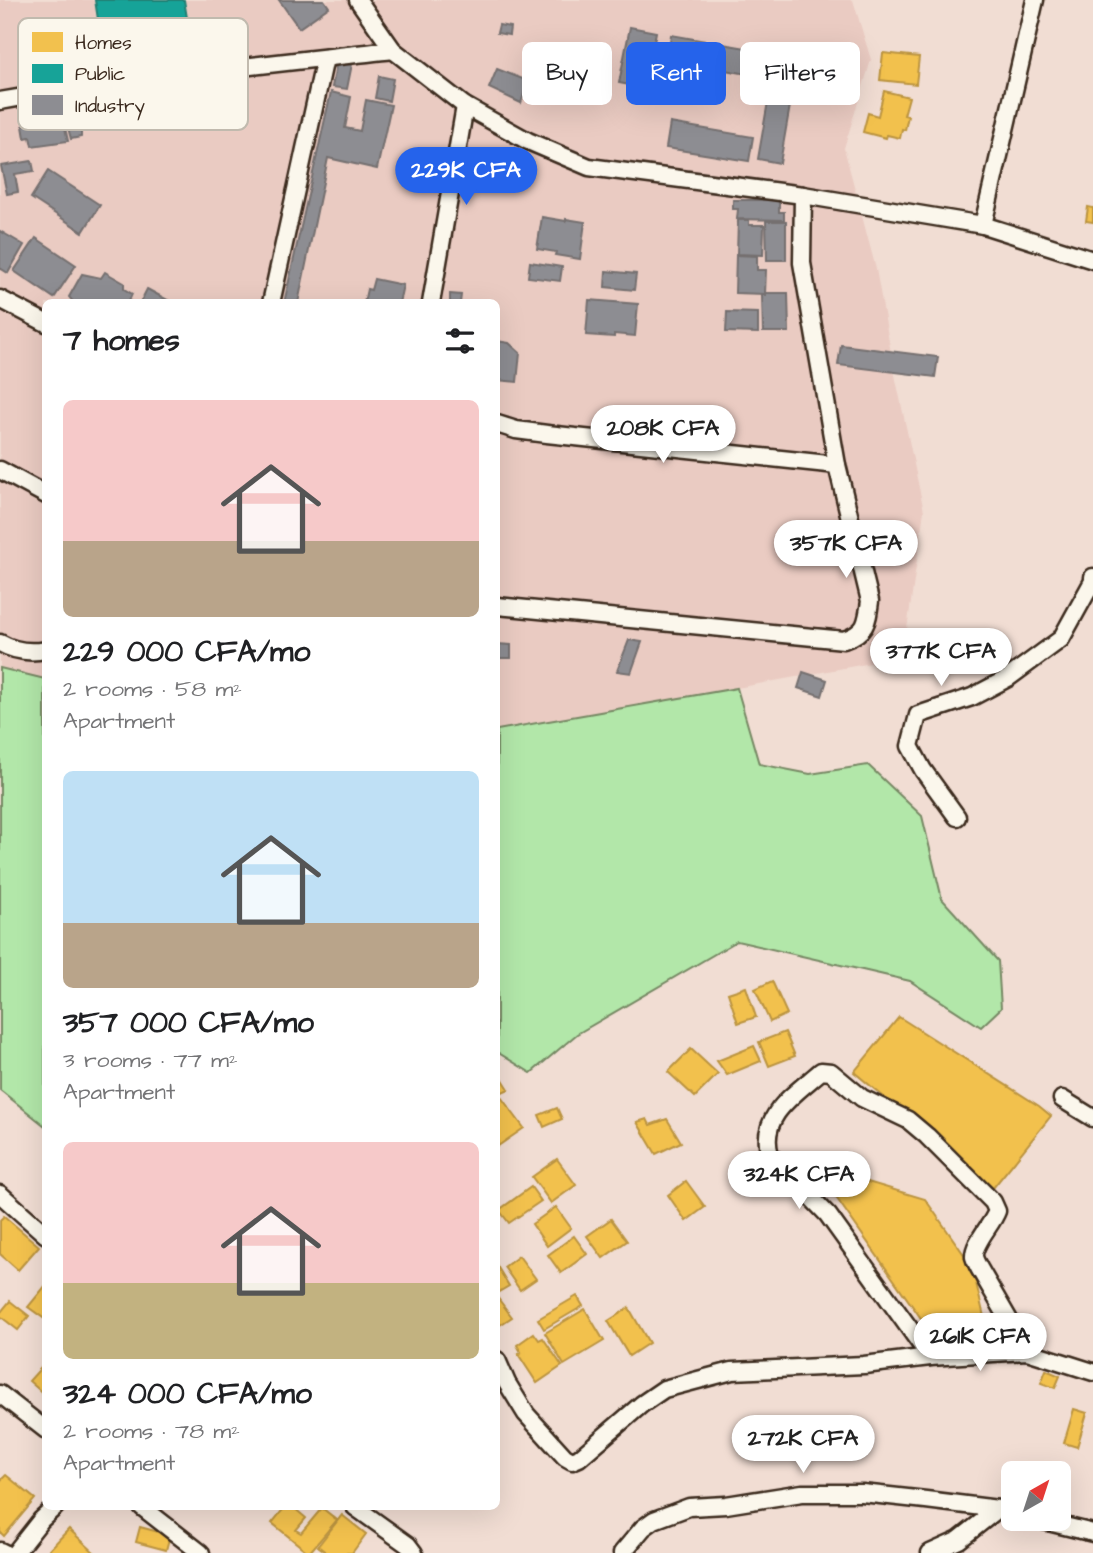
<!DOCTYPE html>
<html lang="en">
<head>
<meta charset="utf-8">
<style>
  body { margin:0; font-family:"Architects Daughter",sans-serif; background:#f2f2f2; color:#202124; height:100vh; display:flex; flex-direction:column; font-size:26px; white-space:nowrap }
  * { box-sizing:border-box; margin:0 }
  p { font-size:23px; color:#757577 }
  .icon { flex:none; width:38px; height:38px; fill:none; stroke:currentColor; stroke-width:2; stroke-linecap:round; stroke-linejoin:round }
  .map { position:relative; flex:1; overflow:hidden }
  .side { position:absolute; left:42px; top:299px; width:458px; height:1211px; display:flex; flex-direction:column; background:#fff; border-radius:10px; box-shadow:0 7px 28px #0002 }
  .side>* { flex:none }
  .hud { position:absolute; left:522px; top:42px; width:466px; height:63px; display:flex; gap:14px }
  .needle { width:46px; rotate:39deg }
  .fabs { position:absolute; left:1001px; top:1461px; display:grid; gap:14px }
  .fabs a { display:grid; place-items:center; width:70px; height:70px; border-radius:10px; background:#fff; box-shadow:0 7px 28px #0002; font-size:35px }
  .price { position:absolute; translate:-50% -60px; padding:0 16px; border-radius:24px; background:#fff; color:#222; font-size:23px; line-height:46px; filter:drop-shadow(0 2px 4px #0008) }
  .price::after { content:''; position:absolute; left:50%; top:42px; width:21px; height:16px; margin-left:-10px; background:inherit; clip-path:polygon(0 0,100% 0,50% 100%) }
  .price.selected { background:#2563eb; color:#fff }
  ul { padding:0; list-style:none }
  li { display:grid; align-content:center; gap:14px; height:371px; padding:0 21px }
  li span { display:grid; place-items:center; height:217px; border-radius:10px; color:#555 }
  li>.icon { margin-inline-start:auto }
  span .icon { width:126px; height:126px; fill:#fffc; stroke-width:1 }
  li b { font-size:30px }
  h2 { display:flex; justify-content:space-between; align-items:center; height:84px; padding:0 21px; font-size:30px }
  .chip { padding:0 24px; border-radius:10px; background:#fff; box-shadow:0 7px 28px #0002; font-size:24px; line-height:63px }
  .chip.selected { background:#2563eb; color:#fff }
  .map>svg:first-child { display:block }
</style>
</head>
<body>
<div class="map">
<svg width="1093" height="1553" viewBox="0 0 1093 1553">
  <rect width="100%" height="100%" fill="#f1ddd3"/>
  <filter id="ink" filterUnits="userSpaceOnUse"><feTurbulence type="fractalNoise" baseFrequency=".0143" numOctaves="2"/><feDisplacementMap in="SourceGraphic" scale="14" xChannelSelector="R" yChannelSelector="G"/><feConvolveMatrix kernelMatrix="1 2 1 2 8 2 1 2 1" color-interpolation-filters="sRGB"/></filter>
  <g filter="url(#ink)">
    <polygon fill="#eacbc2" points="0,0 853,0 871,60 844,148 876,269 895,375 924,511 903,657 737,688 497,730 497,303 46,303 45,679 0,668"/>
    <g fill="#b2e7a9" stroke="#768864" stroke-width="2">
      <polygon points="0,668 45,679 45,1126 0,1090"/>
      <polygon points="737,688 759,764 810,774 868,765 922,816 942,899 998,961 1001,1008 981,1027 910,981 737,941 577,1034 531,1073 497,1052 497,730"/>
    </g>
    <g fill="#f2c14e" stroke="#bb9440" stroke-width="2">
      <polygon points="883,53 919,57 916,84 880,80"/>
      <polygon points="884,91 909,97 904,115 908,116 905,130 902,129 900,138 887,135 886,138 863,132 868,113 878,116"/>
      <polygon points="1088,207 1093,208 1093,222 1086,221"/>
      <polygon points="772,981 787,1014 770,1022 755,989"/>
      <polygon points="746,987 756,1017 738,1023 728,993"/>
      <polygon points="899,1017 1039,1106 1051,1116 993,1188 854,1072"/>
      <polygon points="785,1032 795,1056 769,1066 759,1042"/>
      <polygon points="754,1046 761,1061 727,1075 717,1061"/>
      <polygon points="691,1049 718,1074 695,1097 668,1072"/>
      <polygon points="497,1070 509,1089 500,1093 497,1089"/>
      <polygon points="501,1097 524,1128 498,1146 497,1100"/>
      <polygon points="557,1108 562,1119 544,1127 539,1115"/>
      <polygon points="647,1119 650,1125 667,1119 681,1142 656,1154 637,1122"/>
      <polygon points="557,1159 576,1185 551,1203 532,1177"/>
      <polygon points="814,1166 925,1199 972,1266 989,1338 944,1351"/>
      <polygon points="686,1181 705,1207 686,1221 668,1195"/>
      <polygon points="531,1187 541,1201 509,1223 499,1210"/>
      <polygon points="556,1207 571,1228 547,1246 532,1224"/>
      <polygon points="4,1216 39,1246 18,1270 0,1254 0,1220"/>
      <polygon points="611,1219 627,1241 603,1258 587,1236"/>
      <polygon points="574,1236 587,1254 561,1273 548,1255"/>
      <polygon points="519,1256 536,1279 520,1290 504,1267"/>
      <polygon points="497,1266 509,1286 497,1293"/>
      <polygon points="46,1285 46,1320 28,1307"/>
      <polygon points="577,1296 583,1306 544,1329 538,1319"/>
      <polygon points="497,1297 512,1317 497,1327"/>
      <polygon points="10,1301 29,1316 18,1330 0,1316 0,1313"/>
      <polygon points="629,1308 649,1343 629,1356 608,1321"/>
      <polygon points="585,1309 604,1341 564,1365 545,1333"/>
      <polygon points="534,1333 539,1340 543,1338 562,1366 537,1383 518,1354 521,1352 517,1345"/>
      <polygon points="46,1362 46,1396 29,1381"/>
      <polygon points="1046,1370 1060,1376 1055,1388 1041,1383"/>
      <polygon points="1074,1409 1087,1413 1077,1447 1064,1443"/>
      <polygon points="6,1475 35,1499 4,1536 0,1532 0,1481"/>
      <polygon points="285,1507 293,1507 306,1518 296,1530 301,1533 322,1508 337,1520 309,1553 272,1523"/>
      <polygon points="342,1515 366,1534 352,1553 327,1553 318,1546"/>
      <polygon points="140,1527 170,1535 166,1550 136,1542"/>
      <polygon points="69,1529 95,1553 52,1553 49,1550"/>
    </g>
    <polygon fill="#17a398" stroke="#227f73" stroke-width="2" points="95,0 184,0 189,30 102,45"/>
    <g fill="#8d8d92" stroke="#746f6f" stroke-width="2">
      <polygon points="279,0 324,0 329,7 299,28"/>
      <polygon points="499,25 510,27 509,35 497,33"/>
      <polygon points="630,27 656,32 645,88 619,83"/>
      <polygon points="671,35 780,54 776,79 667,60"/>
      <polygon points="339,51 354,54 347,89 332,87"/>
      <polygon points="497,69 528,81 521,103 489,88"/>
      <polygon points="379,76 393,79 389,101 375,98"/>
      <polygon points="770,90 792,94 780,163 758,159"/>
      <polygon points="331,92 351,97 345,128 360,131 366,100 391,105 377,169 328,158 298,303 284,303"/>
      <polygon points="58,97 68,141 32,146 30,137 25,138 23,126 27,124 25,111 34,109 32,102"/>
      <polygon points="73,100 76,115 81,114 81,137 71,139 61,101"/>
      <polygon points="670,123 753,137 749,161 666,148"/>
      <polygon points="32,161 34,171 15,174 18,192 7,194 1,166"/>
      <polygon points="48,171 100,205 83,232 31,198"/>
      <polygon points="733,200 779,200 779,212 784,212 784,220 737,219 738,209 733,209"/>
      <polygon points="542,217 566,221 566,219 585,222 580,259 555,255 556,252 537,249"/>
      <polygon points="738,220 749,220 749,225 764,225 763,255 737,254"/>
      <polygon points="766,221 786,221 786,260 767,260"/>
      <polygon points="0,231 24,245 8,273 0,268"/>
      <polygon points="36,238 76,265 54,298 14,271"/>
      <polygon points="736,255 757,256 757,270 766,270 765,294 735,293"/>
      <polygon points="530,262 562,267 560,281 528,277"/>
      <polygon points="606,271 636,274 634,290 605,287"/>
      <polygon points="105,272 124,283 124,289 132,294 129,301 134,303 74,303 69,297 82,274 101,278"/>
      <polygon points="374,279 403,285 399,303 364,303 367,289 371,290"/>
      <polygon points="147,289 173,303 140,303"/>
      <polygon points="766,293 788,293 789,332 763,332 762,295 766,295"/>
      <polygon points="450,294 461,295 460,303 450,303"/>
      <polygon points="589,300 638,304 635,336 614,334 614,337 586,335"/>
      <polygon points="727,312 758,313 758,333 726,332"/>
      <polygon points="497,341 509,343 520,353 517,382 497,380"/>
      <polygon points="841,345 938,357 935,377 838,365"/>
      <polygon points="629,640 642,642 631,673 617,671"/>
      <polygon points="497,644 511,645 511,658 497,658"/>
      <polygon points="803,672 827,680 822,696 798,688"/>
    </g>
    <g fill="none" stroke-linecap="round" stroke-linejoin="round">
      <g stroke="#3b2a1e" stroke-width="21">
        <g id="minor">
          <polyline points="358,0 393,50 465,106 528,141 589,167 803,195 983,225 1093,260"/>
          <path d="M0 101C130 78 261 65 393 50"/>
          <polyline points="983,225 1035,0"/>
          <polyline points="0,299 46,323"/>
          <polyline points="271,303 325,58"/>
          <polyline points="431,303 465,106"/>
          <polyline points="497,424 516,430 547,434 837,465"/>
          <polyline points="0,470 46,495"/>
          <path d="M497 606 844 640C866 632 867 624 870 601L837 465 802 263 803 195"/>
          <path d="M0 643C14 651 30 653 46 650"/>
          <polyline points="957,817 923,770 910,746 918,715 972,697 1008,678 1061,639 1093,581 1093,577"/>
          <polyline points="1062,1099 1093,1118"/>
          <polyline points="0,1194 46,1235"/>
          <path d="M930 1357 828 1215 770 1155C758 1116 795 1094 821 1071L831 1072 862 1098 908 1120 927 1136 993 1202 997 1211C992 1225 973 1243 974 1257 975 1261 977 1264 979 1268L1027 1351"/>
          <polyline points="497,1360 507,1383 526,1414 565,1457 572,1461 579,1458 642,1404 664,1389 732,1371 864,1365 930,1357 1027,1351 1093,1372"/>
          <polyline points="0,1394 46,1430"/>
          <polyline points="142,1507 201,1553"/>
          <polyline points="355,1507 408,1545 414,1553"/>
          <polyline points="1036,1519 1093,1533"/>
          <polyline points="0,1551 4,1553"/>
          <polyline points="15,1553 41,1520 55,1507"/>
          <polyline points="622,1553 643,1528 654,1520 689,1507 726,1505 802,1493 862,1493 926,1500 998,1509 1013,1513"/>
          <polyline points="930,1553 959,1540 998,1509"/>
        </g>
      </g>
      <use href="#minor" stroke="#fbf7ec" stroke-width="16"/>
    </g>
  </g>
  <rect x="18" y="18" width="230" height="112" rx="10" fill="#fbf7ec" stroke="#c1baae" stroke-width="2"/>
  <rect x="32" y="32" width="31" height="20" fill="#f2c14e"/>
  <rect x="32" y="64" width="31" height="19" fill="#17a398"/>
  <rect x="32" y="95" width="31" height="20" fill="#8d8d92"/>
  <g font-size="19" fill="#3b2a1e">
    <text x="75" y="49">Homes</text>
    <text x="75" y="80">Public</text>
    <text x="75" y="112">Industry</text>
  </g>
</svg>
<div class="fabs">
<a><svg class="needle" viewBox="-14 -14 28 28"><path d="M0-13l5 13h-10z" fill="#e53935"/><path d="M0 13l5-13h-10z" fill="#757577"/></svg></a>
</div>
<b class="price selected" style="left:466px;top:207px">229K CFA</b>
<b class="price" style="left:663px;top:465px">208K CFA</b>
<b class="price" style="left:846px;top:580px">357K CFA</b>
<b class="price" style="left:941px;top:688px">377K CFA</b>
<b class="price" style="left:799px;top:1211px">324K CFA</b>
<b class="price" style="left:980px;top:1373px">261K CFA</b>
<b class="price" style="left:803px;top:1475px">272K CFA</b>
<div class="hud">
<a class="chip">Buy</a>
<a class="chip selected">Rent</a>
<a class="chip">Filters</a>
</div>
<section class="side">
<h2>7 homes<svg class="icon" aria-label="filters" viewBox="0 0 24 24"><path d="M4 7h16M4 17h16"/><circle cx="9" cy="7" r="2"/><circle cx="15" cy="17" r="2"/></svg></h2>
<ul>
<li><span style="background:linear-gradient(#f6c9c9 65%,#b9a48a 0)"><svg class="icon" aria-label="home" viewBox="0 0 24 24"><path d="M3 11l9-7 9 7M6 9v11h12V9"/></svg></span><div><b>229 000 CFA/mo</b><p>2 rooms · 58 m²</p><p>Apartment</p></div></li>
<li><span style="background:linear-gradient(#bfe0f5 70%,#b9a48a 0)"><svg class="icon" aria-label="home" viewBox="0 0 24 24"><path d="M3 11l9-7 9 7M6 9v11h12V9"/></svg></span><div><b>357 000 CFA/mo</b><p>3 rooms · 77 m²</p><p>Apartment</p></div></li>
<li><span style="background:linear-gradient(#f6c9c9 65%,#c2b280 0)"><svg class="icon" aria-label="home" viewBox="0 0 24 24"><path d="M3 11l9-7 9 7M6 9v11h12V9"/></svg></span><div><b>324 000 CFA/mo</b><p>2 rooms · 78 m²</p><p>Apartment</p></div></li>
</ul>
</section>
</div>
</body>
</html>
